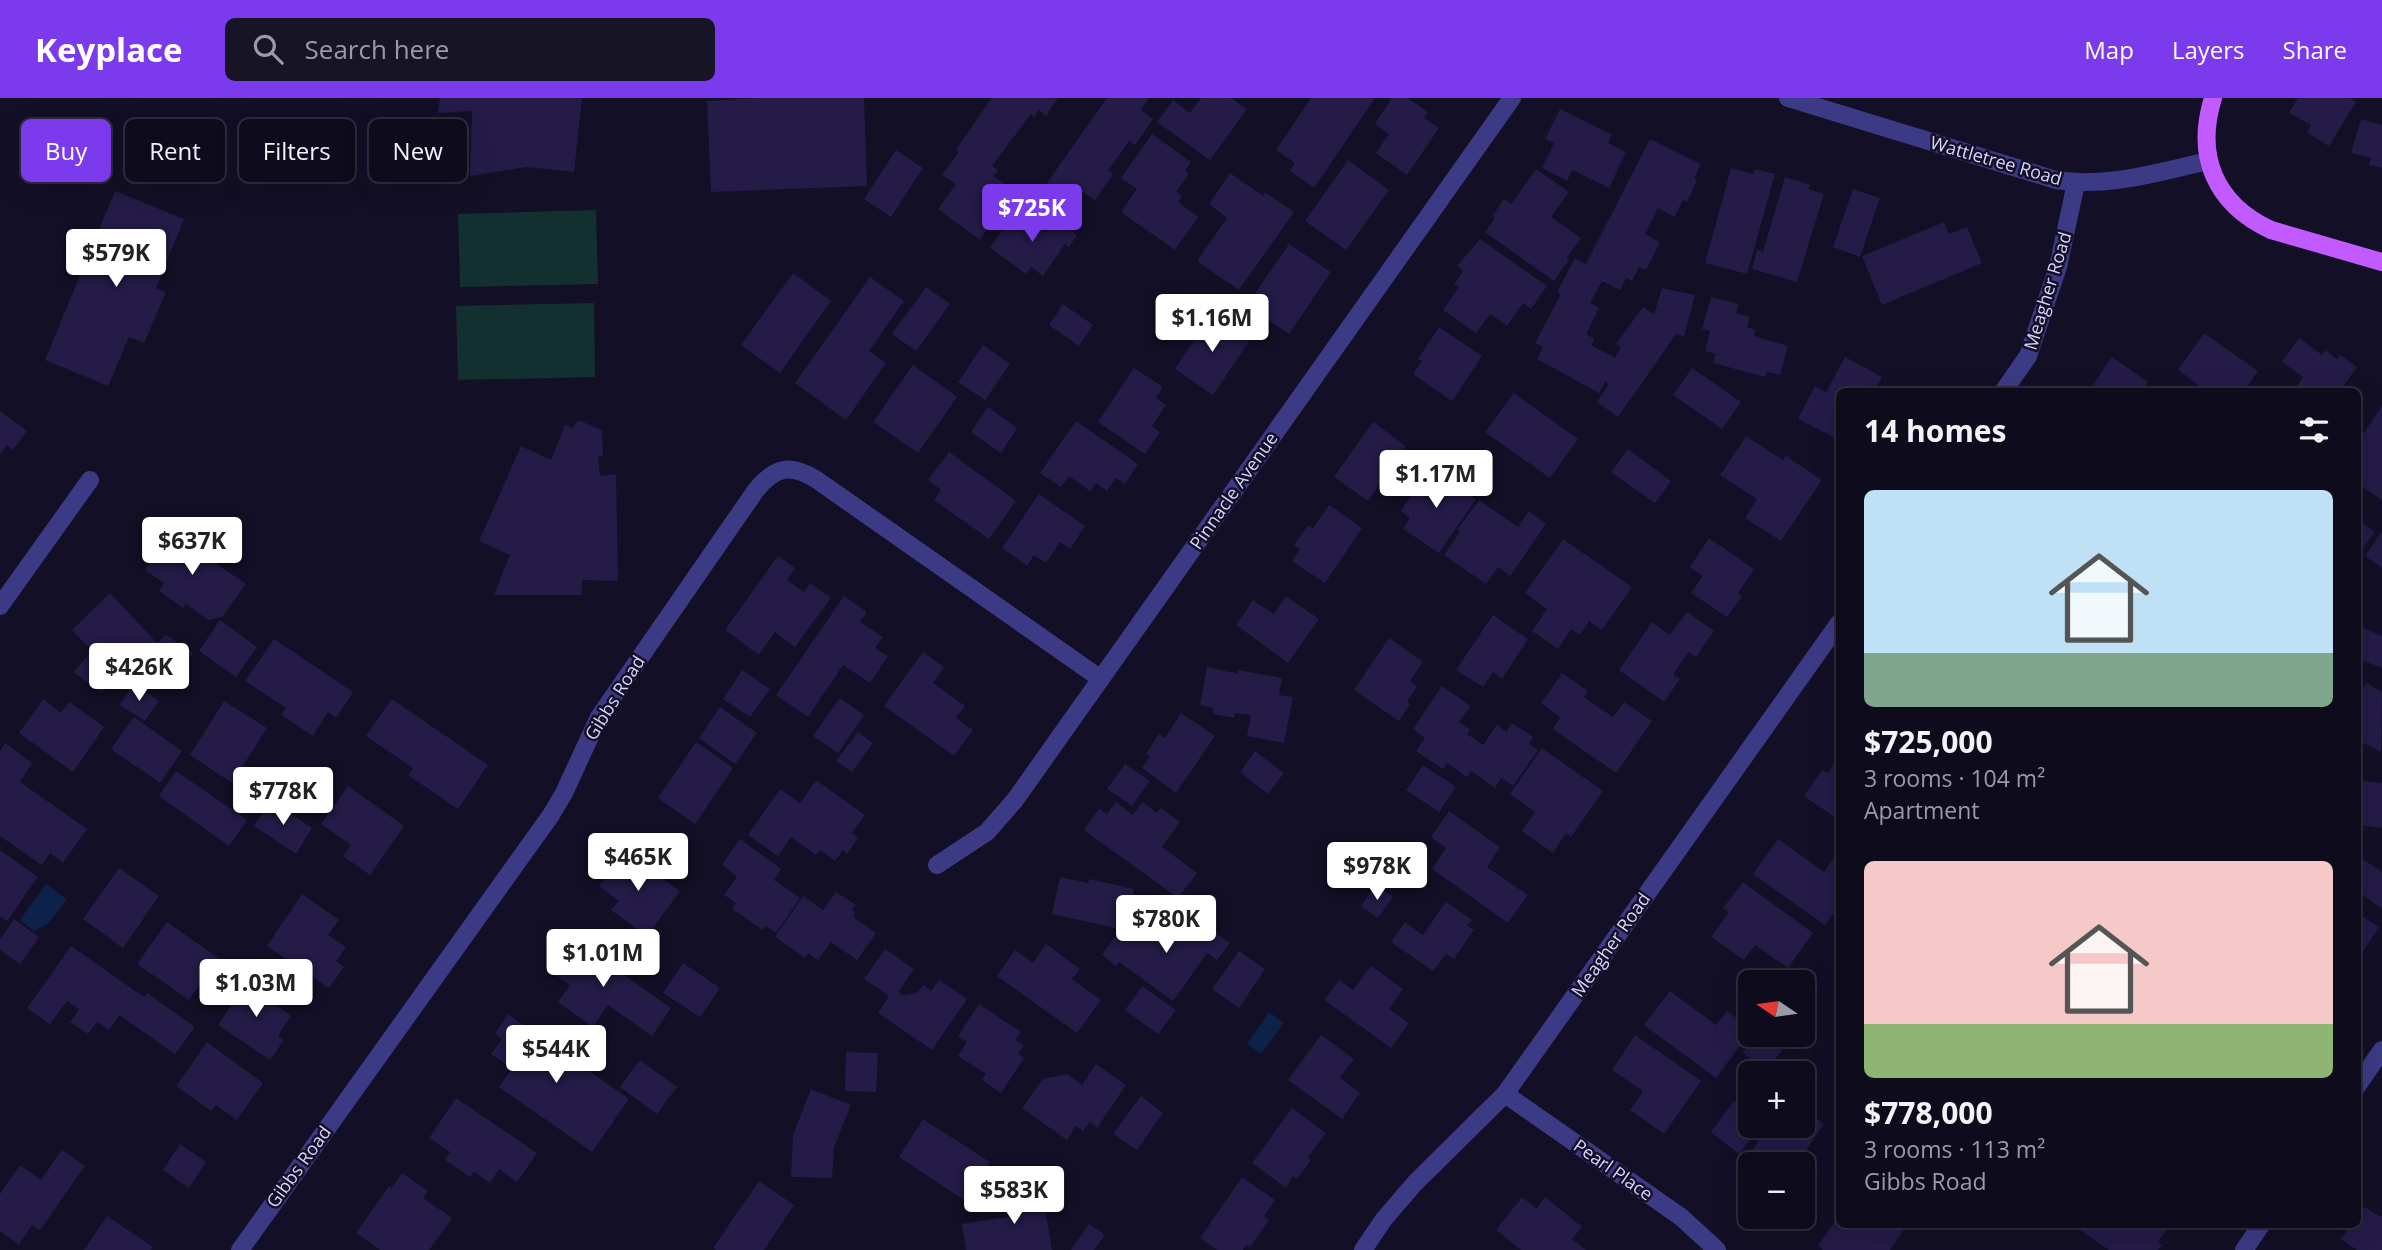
<!DOCTYPE html>
<html lang="en">
<head>
<meta charset="utf-8">
<style>
  body { margin:0; font-family:"Open Sans",sans-serif; background:#171425; color:#f1f3f6; height:100vh; display:flex; flex-direction:column; font-size:26px; white-space:nowrap }
  * { box-sizing:border-box; margin:0 }
  p { font-size:23px; color:#9b9ba3 }
  .icon { flex:none; width:38px; height:38px; fill:none; stroke:currentColor; stroke-width:2; stroke-linecap:round; stroke-linejoin:round }
  .map { position:relative; flex:1; overflow:hidden }
  .panel { position:absolute; left:1836px; top:290px; width:525px; height:840px; display:flex; flex-direction:column; background:#0e0b1c; border-radius:10px; box-shadow:0 7px 28px #0002,0 0 0 2px #2e2b3b }
  .panel>* { flex:none }
  .banner { position:absolute; left:21px; top:21px; width:665px; height:63px; display:flex; gap:14px }
  .needle { width:46px; rotate:283deg }
  .fabs { position:absolute; left:1738px; top:872px; display:grid; gap:14px }
  .fabs a { display:grid; place-items:center; width:77px; height:77px; border-radius:10px; background:#0e0b1c; box-shadow:0 7px 28px #0002,0 0 0 2px #2e2b3b; font-size:35px }
  .price { position:absolute; translate:-50% -60px; padding:0 16px; border-radius:7px; background:#fff; color:#222; font-size:23px; line-height:46px; filter:drop-shadow(0 2px 4px #0008) }
  .price::after { content:''; position:absolute; left:50%; top:42px; width:21px; height:16px; margin-left:-10px; background:inherit; clip-path:polygon(0 0,100% 0,50% 100%) }
  .price.on { background:#7c3aed; color:#fff }
  ul { padding:0; list-style:none }
  li { display:grid; align-content:center; gap:14px; height:371px; padding:0 28px }
  li span { display:grid; place-items:center; height:217px; border-radius:10px; color:#555 }
  li>.icon { margin-inline-start:auto }
  span .icon { width:126px; height:126px; fill:#fffc; stroke-width:1 }
  li b { font-size:30px }
  h2 { display:flex; justify-content:space-between; align-items:center; height:84px; padding:0 28px; font-size:30px }
  .chip { padding:0 24px; border-radius:10px; background:#0e0b1c; box-shadow:0 7px 28px #0002,0 0 0 2px #2e2b3b; font-size:24px; line-height:63px }
  .chip.on { background:#7c3aed; color:#fff }
  header { display:flex; align-items:center; gap:42px; box-sizing:border-box; height:98px; padding:0 35px; background:#7c3aed; color:#fff }
  header strong { font-size:33px }
  nav { display:flex; gap:38px; margin-inline-start:auto; font-size:24px }
  .search { width:490px; height:63px; background:#171425; display:flex; align-items:center; gap:18px; box-sizing:border-box; padding:0 24px; border-radius:10px; color:#9b9ba3; font-size:26px }
  .map>svg:first-child { display:block }
</style>
</head>
<body>
<header>
<strong>Keyplace</strong>
<div class="search"><svg class="icon" aria-label="search" viewBox="0 0 24 24"><circle cx="10" cy="10" r="6"/><path d="M15 15l6 6"/></svg>Search here</div>
<nav><a>Map</a><a>Layers</a><a>Share</a></nav>
</header>
<div class="map">
<svg width="2382" height="1152" viewBox="0 0 2382 1152">
  <rect width="100%" height="100%" fill="#130f26"/>
  <g fill="#12302f">
    <polygon points="596,112 598,186 460,189 458,116"/>
    <polygon points="594,205 595,279 458,282 456,208"/>
  </g>
  <g fill="#0c2248">
    <polygon points="46,786 67,801 49,825 34,833 20,822"/>
    <polygon points="1269,914 1284,925 1261,956 1247,946"/>
  </g>
  <g fill="#241b47">
    <polygon points="440,0 582,0 574,74 526,69 470,78 472,13 438,15"/>
    <polygon points="757,0 864,0 867,88 711,94 707,3"/>
    <polygon points="992,0 1058,0 1046,18 1039,12 1034,19 1031,16 992,68 998,72 993,78 1012,91 980,142 938,111 956,86 942,77 959,54 956,51"/>
    <polygon points="1107,0 1149,0 1141,12 1153,21 1135,47 1129,43 1118,59 1108,72 1113,76 1095,102 1081,93 1074,101 1077,103 1069,116 1047,100 1054,90 1047,85"/>
    <polygon points="1201,0 1231,0 1247,11 1210,62 1157,24 1173,2 1190,15"/>
    <polygon points="1311,0 1375,0 1314,90 1290,73 1295,65 1276,52"/>
    <polygon points="1392,0 1408,0 1428,14 1424,20 1439,30 1407,77 1376,55 1389,36 1375,26"/>
    <polygon points="2298,0 2350,0 2356,4 2329,48 2307,35 2311,27 2289,15"/>
    <polygon points="1560,11 1612,37 1608,45 1626,54 1609,90 1572,72 1567,83 1542,70 1554,45 1545,41"/>
    <polygon points="2361,21 2382,27 2382,70 2369,67 2371,60 2351,55"/>
    <polygon points="1152,36 1191,64 1185,73 1189,76 1176,94 1182,98 1178,104 1198,119 1175,152 1121,114 1137,91 1121,80"/>
    <polygon points="1650,41 1701,66 1694,80 1697,82 1687,104 1683,102 1674,119 1658,110 1645,136 1660,144 1646,172 1639,169 1632,183 1626,180 1620,192 1602,183 1590,205 1599,210 1586,236 1595,241 1591,247 1615,260 1621,249 1616,246 1643,209 1654,216 1662,190 1695,197 1684,238 1676,236 1618,319 1597,304 1609,286 1605,283 1599,295 1537,261 1543,249 1535,245 1561,196 1557,194 1575,160 1586,166"/>
    <polygon points="896,52 923,70 891,119 864,101"/>
    <polygon points="1348,62 1389,92 1346,152 1305,123"/>
    <polygon points="1731,70 1753,76 1755,71 1775,76 1747,176 1705,165"/>
    <polygon points="1536,71 1569,94 1551,119 1581,140 1567,160 1569,162 1554,183 1485,134 1495,120 1492,118 1504,101 1511,106"/>
    <polygon points="1230,75 1263,98 1265,94 1294,114 1239,192 1197,163 1227,120 1209,106"/>
    <polygon points="1785,79 1811,87 1808,91 1824,96 1797,184 1752,171 1757,152 1763,154"/>
    <polygon points="1853,91 1880,100 1860,159 1833,149"/>
    <polygon points="115,93 184,121 156,190 166,194 144,245 129,239 108,288 45,262"/>
    <polygon points="1015,113 1046,135 1055,121 1077,137 1069,149 1065,146 1043,178 1031,169 1026,176 990,150"/>
    <polygon points="1944,124 1949,136 1967,129 1982,165 1882,207 1862,158"/>
    <polygon points="1480,141 1547,188 1531,211 1523,205 1507,228 1490,216 1476,235 1443,212 1459,189 1454,186 1463,173 1457,168"/>
    <polygon points="1289,146 1331,174 1289,236 1247,207"/>
    <polygon points="793,175 831,203 780,275 741,247"/>
    <polygon points="870,179 904,203 869,253 886,265 846,322 795,285"/>
    <polygon points="926,189 950,206 916,253 892,236"/>
    <polygon points="1711,199 1739,206 1736,215 1750,219 1747,229 1756,232 1754,238 1788,248 1780,277 1767,274 1765,279 1713,265 1716,256 1705,253 1710,233 1702,231"/>
    <polygon points="1063,206 1093,227 1079,248 1049,227"/>
    <polygon points="1211,216 1250,242 1213,297 1175,271"/>
    <polygon points="1439,229 1482,258 1452,303 1413,276 1422,263 1418,261"/>
    <polygon points="2204,235 2258,273 2243,294 2198,294 2201,289 2178,272"/>
    <polygon points="2299,240 2322,257 2325,252 2337,261 2340,257 2357,269 2339,294 2292,294 2303,279 2282,264"/>
    <polygon points="983,247 1010,266 985,302 958,284"/>
    <polygon points="1845,259 1882,279 1874,294 1839,294 1839,342 1798,321 1815,288 1826,294"/>
    <polygon points="2112,259 2148,284 2141,294 2088,294"/>
    <polygon points="913,267 957,299 918,355 873,324"/>
    <polygon points="1134,270 1163,289 1156,300 1166,307 1152,328 1160,334 1145,356 1098,324"/>
    <polygon points="1692,270 1741,304 1722,331 1673,297"/>
    <polygon points="1514,295 1578,341 1550,380 1485,334"/>
    <polygon points="2382,308 2382,402 2357,385 2357,345"/>
    <polygon points="988,309 1017,330 1001,355 971,334"/>
    <polygon points="0,313 27,333 13,352 7,347 0,356"/>
    <polygon points="578,322 602,332 603,358 598,359 600,378 616,376 618,483 582,482 582,497 494,497 510,457 479,443 521,348 551,362 565,327 573,330"/>
    <polygon points="1076,323 1138,366 1125,386 1116,380 1107,393 1096,385 1090,393 1069,378 1061,389 1040,375"/>
    <polygon points="1373,324 1406,348 1368,403 1334,379"/>
    <polygon points="1746,338 1783,362 1786,358 1822,382 1781,443 1745,420 1757,401 1720,377"/>
    <polygon points="1628,351 1671,383 1655,405 1611,374"/>
    <polygon points="949,354 1016,403 989,441 934,402 941,392 928,382"/>
    <polygon points="1430,369 1476,401 1439,455 1403,431 1410,420 1401,413"/>
    <polygon points="1039,396 1085,428 1070,451 1060,444 1046,465 1034,457 1027,468 1002,450"/>
    <polygon points="1479,402 1518,429 1529,413 1546,426 1510,478 1498,469 1486,486 1444,457 1460,434 1457,432"/>
    <polygon points="1329,407 1362,430 1325,485 1292,463 1300,451 1294,447 1308,427 1313,430"/>
    <polygon points="2357,421 2375,434 2357,458"/>
    <polygon points="163,429 246,486 222,519 208,522 186,506 183,510 159,493 164,485 145,472 158,453 150,447"/>
    <polygon points="2382,433 2382,470 2365,458"/>
    <polygon points="1709,440 1754,471 1738,495 1742,498 1727,519 1691,495 1703,478 1690,469"/>
    <polygon points="1563,441 1632,489 1602,532 1589,523 1580,537 1571,531 1558,551 1532,533 1547,511 1525,495"/>
    <polygon points="778,458 795,470 787,482 804,494 810,485 831,500 795,549 775,534 759,557 725,532"/>
    <polygon points="110,495 157,545 166,537 193,555 173,581 144,562 101,594 73,574 92,553 72,532"/>
    <polygon points="844,498 867,514 860,524 883,539 875,550 888,558 870,585 843,567 808,619 776,597"/>
    <polygon points="1286,498 1319,521 1288,565 1236,527 1253,502 1274,516"/>
    <polygon points="1687,514 1714,533 1696,559 1689,554 1673,576 1680,581 1664,604 1619,572 1652,524 1670,537"/>
    <polygon points="1493,517 1528,541 1502,581 1493,574 1483,589 1456,572"/>
    <polygon points="220,522 257,549 236,579 199,553"/>
    <polygon points="2363,530 2382,538 2382,570 2357,560 2357,545"/>
    <polygon points="1389,540 1423,564 1410,583 1417,589 1407,603 1410,606 1399,623 1354,592"/>
    <polygon points="274,541 353,594 336,620 328,614 313,638 281,617 286,610 245,583"/>
    <polygon points="923,554 944,569 933,585 965,608 956,620 973,632 954,658 884,608"/>
    <polygon points="1207,569 1238,576 1238,572 1282,580 1279,597 1293,599 1284,645 1247,638 1251,617 1235,615 1234,620 1213,616 1214,610 1200,607"/>
    <polygon points="742,572 770,591 750,619 723,601"/>
    <polygon points="1562,575 1588,593 1584,599 1613,619 1624,604 1652,623 1616,675 1553,631 1560,619 1541,605"/>
    <polygon points="2357,585 2364,589 2366,585 2382,594 2381,654 2357,642"/>
    <polygon points="134,586 159,603 145,623 120,607"/>
    <polygon points="1442,588 1471,608 1459,624 1470,631 1467,636 1483,647 1497,627 1506,634 1512,625 1533,639 1529,646 1538,652 1513,688 1501,680 1495,690 1471,673 1467,679 1447,665 1443,671 1416,653 1425,640 1413,631"/>
    <polygon points="840,600 864,617 838,655 813,638"/>
    <polygon points="43,601 61,615 69,604 104,629 73,674 19,635"/>
    <polygon points="392,601 488,667 458,711 408,677 413,670 366,638"/>
    <polygon points="224,603 267,630 232,685 190,657"/>
    <polygon points="720,609 757,635 735,666 699,640"/>
    <polygon points="1181,615 1215,638 1176,695 1142,670 1150,659 1146,656 1159,636 1165,640"/>
    <polygon points="134,619 182,653 160,685 111,651"/>
    <polygon points="858,634 873,645 852,674 836,663"/>
    <polygon points="696,644 733,670 695,726 658,700"/>
    <polygon points="5,645 32,665 20,684 87,731 63,765 50,755 42,767 0,738 0,653"/>
    <polygon points="1542,650 1603,693 1571,739 1566,735 1553,755 1522,733 1535,714 1510,696"/>
    <polygon points="1255,653 1284,675 1268,696 1240,674"/>
    <polygon points="1839,658 1839,722 1804,698 1822,672 1828,675"/>
    <polygon points="1125,666 1150,683 1132,708 1107,691"/>
    <polygon points="1423,667 1456,689 1439,714 1406,692"/>
    <polygon points="176,673 247,722 229,748 159,698"/>
    <polygon points="816,682 865,717 852,735 858,740 847,756 843,752 835,763 820,752 816,757 791,739 778,758 748,737 780,691 800,705"/>
    <polygon points="2357,682 2382,685 2382,730 2357,727"/>
    <polygon points="348,688 404,728 370,777 343,758 351,747 321,726"/>
    <polygon points="271,702 312,730 296,756 254,728"/>
    <polygon points="1116,704 1133,717 1142,704 1157,715 1161,710 1180,724 1162,749 1197,775 1178,800 1084,732 1099,711 1107,716"/>
    <polygon points="1449,713 1500,749 1487,769 1528,797 1508,825 1432,771 1446,750 1431,739"/>
    <polygon points="740,741 781,771 774,782 800,800 776,835 766,828 763,832 732,811 736,805 724,797 737,779 722,766"/>
    <polygon points="1778,741 1824,774 1833,761 1839,766 1839,807 1825,827 1753,776"/>
    <polygon points="0,752 38,779 7,823 0,818"/>
    <polygon points="625,753 680,793 647,838 611,812 619,803 599,788"/>
    <polygon points="2357,757 2382,774 2382,811 2359,794 2361,791 2357,788"/>
    <polygon points="119,770 159,798 123,850 83,821"/>
    <polygon points="1060,779 1088,785 1089,781 1134,791 1125,832 1052,816"/>
    <polygon points="1743,784 1813,835 1788,870 1755,847 1744,862 1711,839 1729,814 1723,810"/>
    <polygon points="1376,787 1393,799 1378,820 1361,808"/>
    <polygon points="836,794 856,807 852,812 855,814 853,819 876,835 857,862 831,844 818,862 808,855 805,860 775,839 803,798 823,812"/>
    <polygon points="302,796 339,822 328,837 346,849 336,863 344,869 329,890 267,848"/>
    <polygon points="1446,804 1472,822 1467,827 1474,832 1454,861 1446,856 1433,873 1391,844 1405,824 1423,837"/>
    <polygon points="2357,804 2362,807 2357,815 2379,829 2357,862"/>
    <polygon points="14,821 39,839 20,866 0,852 0,841"/>
    <polygon points="167,824 218,860 189,902 137,866"/>
    <polygon points="1200,824 1230,845 1217,862 1207,855 1173,903 1119,864 1116,868 1102,857 1120,832 1133,842 1143,827 1166,844 1179,825 1192,834"/>
    <polygon points="565,836 671,910 652,938 608,907 593,929 558,904 570,887 551,874 561,860 553,854"/>
    <polygon points="1046,846 1080,871 1072,881 1101,902 1077,935 997,878 1015,852 1033,865"/>
    <polygon points="71,848 144,899 147,895 195,929 175,956 119,917 109,932 97,924 88,936 70,924 79,911 67,903 50,926 27,910"/>
    <polygon points="885,851 914,871 898,894 903,897 917,895 923,887 931,893 939,882 967,901 932,952 878,915 889,898 864,881"/>
    <polygon points="1239,853 1265,871 1239,910 1212,891"/>
    <polygon points="683,865 720,890 700,919 663,895"/>
    <polygon points="1371,868 1403,891 1389,911 1409,925 1391,950 1324,902 1339,882 1353,892"/>
    <polygon points="251,879 278,898 273,905 291,918 278,938 284,942 270,962 218,927"/>
    <polygon points="1142,888 1176,912 1158,936 1125,912"/>
    <polygon points="1670,893 1716,927 1727,913 1750,930 1750,934 1716,980 1644,927"/>
    <polygon points="979,906 1021,934 1015,942 1024,947 1018,956 1024,960 1001,995 982,982 986,976 958,958 967,944 958,938"/>
    <polygon points="508,916 629,1001 592,1054 499,989 512,970 491,956 502,941 495,936"/>
    <polygon points="1757,936 1788,936 1791,939 1767,973 1743,955"/>
    <polygon points="1321,937 1354,961 1340,980 1360,995 1342,1021 1288,982"/>
    <polygon points="1635,937 1701,983 1664,1036 1630,1012 1643,993 1612,972"/>
    <polygon points="207,944 263,985 237,1022 216,1007 211,1013 176,988"/>
    <polygon points="846,954 878,955 876,994 845,993"/>
    <polygon points="640,962 677,989 657,1016 620,989"/>
    <polygon points="1096,966 1126,987 1097,1030 1090,1024 1083,1033 1076,1028 1067,1042 1022,1010 1043,981 1067,976 1082,987"/>
    <polygon points="811,991 851,1007 834,1049 832,1080 791,1079 793,1037"/>
    <polygon points="1141,998 1163,1015 1137,1052 1113,1036"/>
    <polygon points="456,1000 537,1055 517,1084 499,1071 490,1085 474,1074 470,1079 445,1062 450,1054 429,1040"/>
    <polygon points="1734,1003 1750,1015 1750,1027 1761,1027 1739,1056 1711,1034"/>
    <polygon points="1292,1010 1326,1035 1308,1059 1311,1062 1297,1081 1293,1078 1286,1090 1252,1065"/>
    <polygon points="1802,1011 1824,1026 1800,1061 1815,1071 1802,1088 1802,1066 1750,1066 1750,1082 1738,1073 1769,1027 1802,1027"/>
    <polygon points="923,1021 990,1064 965,1103 899,1059"/>
    <polygon points="180,1046 206,1064 189,1090 163,1072"/>
    <polygon points="62,1052 85,1068 40,1132 32,1127 19,1147 0,1133 0,1096 20,1067 41,1082"/>
    <polygon points="402,1075 428,1093 423,1100 452,1120 429,1152 380,1152 356,1135 389,1088 392,1090"/>
    <polygon points="1242,1079 1275,1102 1264,1118 1269,1122 1250,1149 1246,1147 1243,1152 1217,1152 1200,1140"/>
    <polygon points="759,1083 794,1107 764,1152 716,1152 713,1150"/>
    <polygon points="1045,1090 1049,1115 1046,1115 1052,1152 966,1152 962,1126 1013,1118 1009,1095"/>
    <polygon points="1522,1099 1537,1111 1545,1099 1582,1129 1572,1141 1586,1152 1521,1152 1496,1132"/>
    <polygon points="2365,1109 2380,1119 2382,1116 2382,1152 2357,1152 2341,1141 2351,1127 2357,1127 2357,1119"/>
    <polygon points="1839,1117 1839,1127 1907,1127 1890,1152 1823,1152 1818,1148"/>
    <polygon points="107,1118 153,1149 151,1152 84,1152"/>
    <polygon points="1089,1126 1105,1137 1094,1152 1071,1152"/>
    <polygon points="2073,1127 2170,1127 2158,1144 2162,1147 2158,1152 2109,1152"/>
  </g>
  <g fill="none" stroke-linecap="round" stroke-linejoin="round">
    <g stroke="#3d3a85" stroke-width="18">
      <path d="M1788 0 2056 82C2108 90 2158 74 2208 63"/>
      <polyline points="2003,294 2028,258 2058,169 2076,85"/>
      <polyline points="0,508 90,382"/>
      <polyline points="937,767 987,734 1015,702 1512,0"/>
      <polyline points="2357,988 2382,952"/>
      <polyline points="1505,996 1681,1119 1717,1152"/>
      <path d="M240 1152 551 717 564 695 599 619 756 392C775 369 790 365 817 382L1101 581"/>
      <polyline points="1363,1152 1384,1121 1415,1085 1505,996 1839,525"/>
      <polyline points="2244,1152 2261,1127"/>
    </g>
    <path stroke="#c25bff" stroke-width="18" d="M2213 0C2195 58 2215 106 2271 132L2382 164"/>
  </g>
  <g text-anchor="middle" stroke-width="5" stroke-linejoin="round" paint-order="stroke">
    <g font-size="18" fill="#d9d4ff" stroke="#130f26">
      <text transform="translate(1996 63) rotate(16)" y="6">Wattletree Road</text>
      <text transform="translate(2048 193) rotate(-73)" y="6">Meagher Road</text>
      <text transform="translate(1234 393) rotate(-55)" y="6">Pinnacle Avenue</text>
      <text transform="translate(615 600) rotate(-58)" y="6">Gibbs Road</text>
      <text transform="translate(1611 847) rotate(-55)" y="6">Meagher Road</text>
      <text transform="translate(299 1069) rotate(-54)" y="6">Gibbs Road</text>
      <text transform="translate(1613 1072) rotate(35)" y="6">Pearl Place</text>
    </g>
  </g>
</svg>
<div class="fabs">
<a><svg class="needle" viewBox="-14 -14 28 28"><path d="M0-13l5 13h-10z" fill="#e53935"/><path d="M0 13l5-13h-10z" fill="#9b9ba3"/></svg></a>
<a>+</a>
<a>−</a>
</div>
<b class="price on" style="left:1032px;top:146px">$725K</b>
<b class="price" style="left:116px;top:191px">$579K</b>
<b class="price" style="left:1212px;top:256px">$1.16M</b>
<b class="price" style="left:1436px;top:412px">$1.17M</b>
<b class="price" style="left:192px;top:479px">$637K</b>
<b class="price" style="left:139px;top:605px">$426K</b>
<b class="price" style="left:283px;top:729px">$778K</b>
<b class="price" style="left:638px;top:795px">$465K</b>
<b class="price" style="left:1377px;top:804px">$978K</b>
<b class="price" style="left:1166px;top:857px">$780K</b>
<b class="price" style="left:603px;top:891px">$1.01M</b>
<b class="price" style="left:256px;top:921px">$1.03M</b>
<b class="price" style="left:556px;top:987px">$544K</b>
<b class="price" style="left:1014px;top:1128px">$583K</b>
<div class="banner">
<a class="chip on">Buy</a>
<a class="chip">Rent</a>
<a class="chip">Filters</a>
<a class="chip">New</a>
</div>
<section class="panel">
<h2>14 homes<svg class="icon" aria-label="filters" viewBox="0 0 24 24"><path d="M4 7h16M4 17h16"/><circle cx="9" cy="7" r="2"/><circle cx="15" cy="17" r="2"/></svg></h2>
<ul>
<li><span style="background:linear-gradient(#bfe0f5 75%,#7fa58c 0)"><svg class="icon" aria-label="home" viewBox="0 0 24 24"><path d="M3 11l9-7 9 7M6 9v11h12V9"/></svg></span><div><b>$725,000</b><p>3 rooms · 104 m²</p><p>Apartment</p></div></li>
<li><span style="background:linear-gradient(#f6c9c9 75%,#8fb573 0)"><svg class="icon" aria-label="home" viewBox="0 0 24 24"><path d="M3 11l9-7 9 7M6 9v11h12V9"/></svg></span><div><b>$778,000</b><p>3 rooms · 113 m²</p><p>Gibbs Road</p></div></li>
</ul>
</section>
</div>
</body>
</html>
